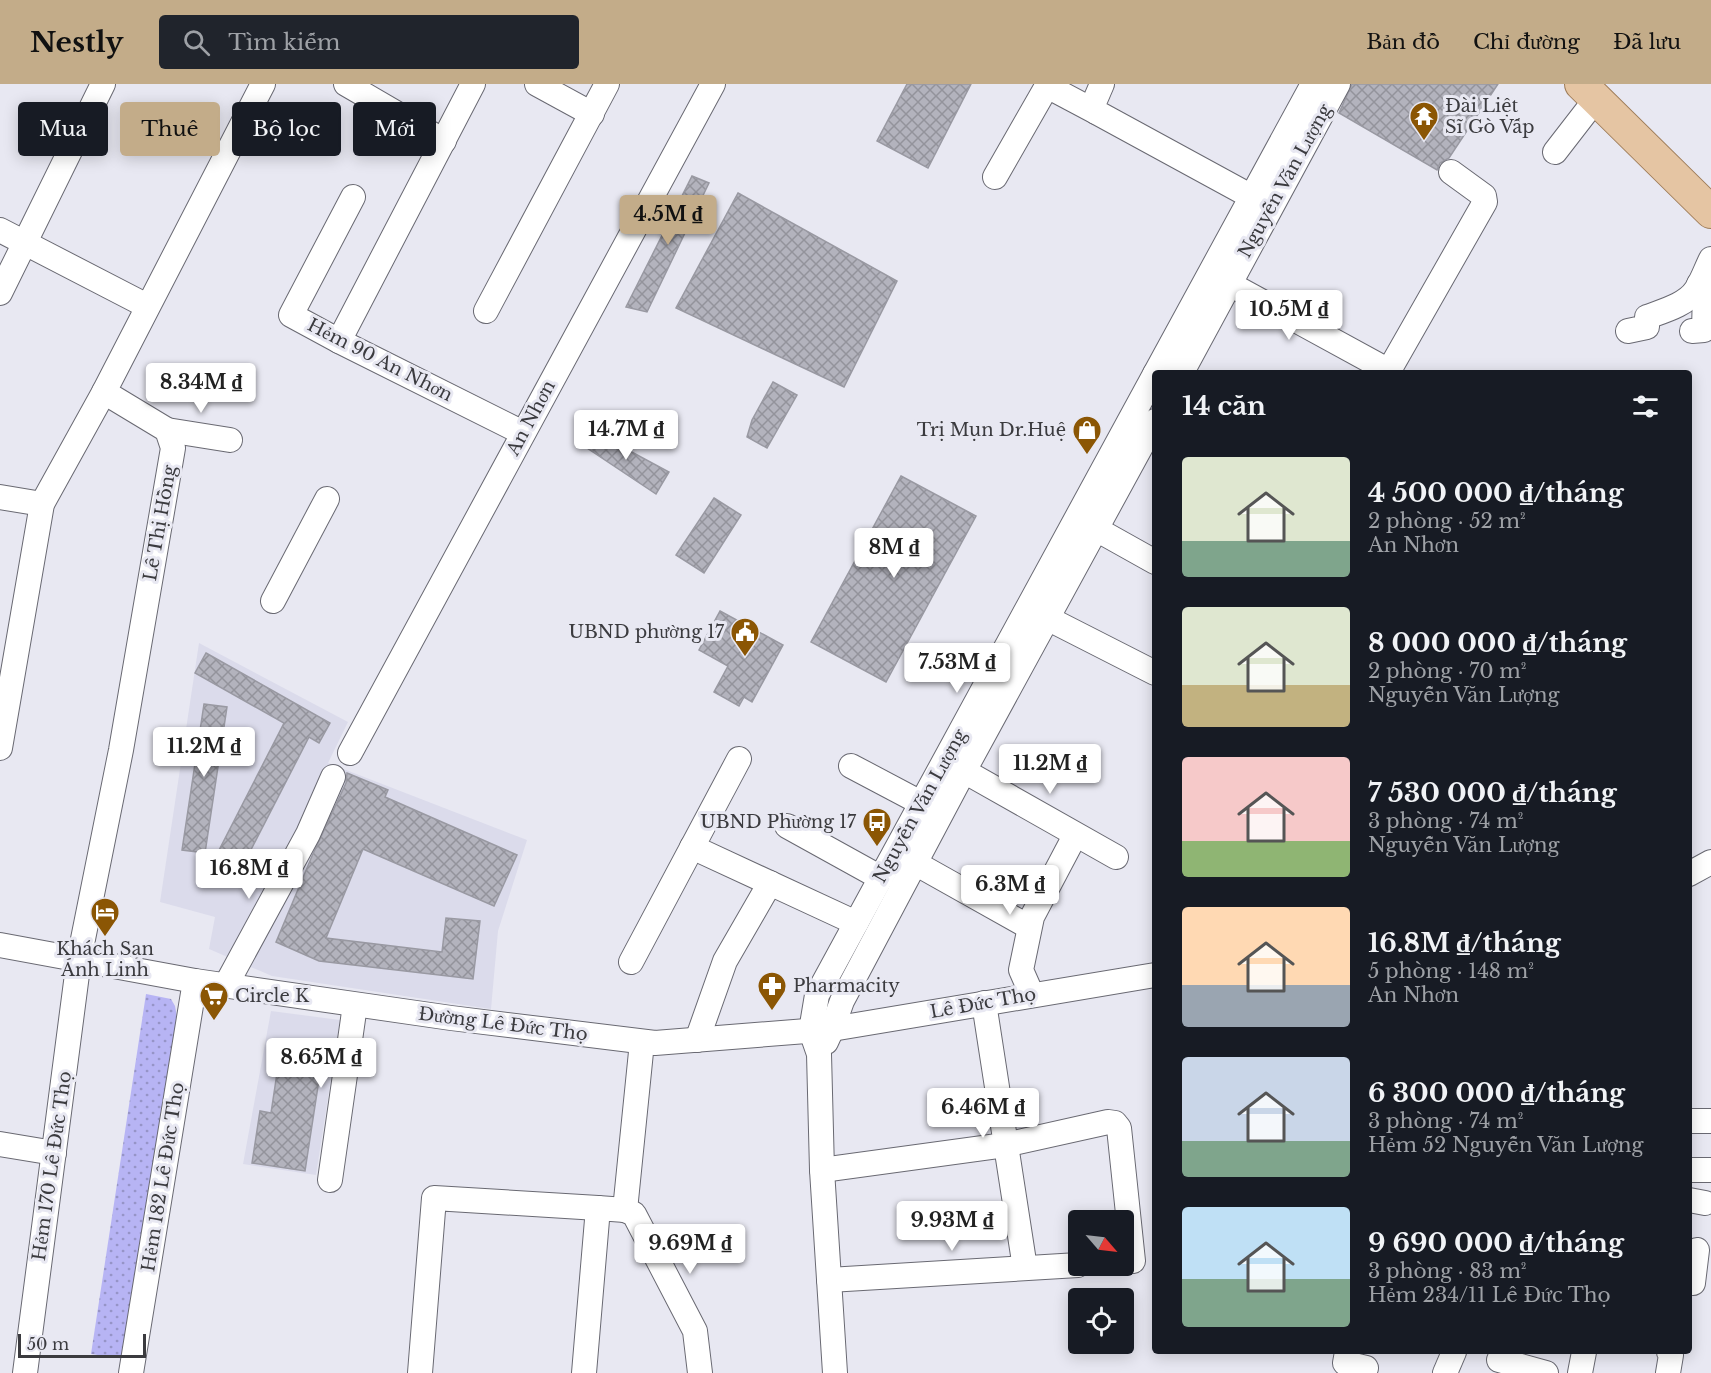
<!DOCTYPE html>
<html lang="vi">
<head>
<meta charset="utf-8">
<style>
  body { margin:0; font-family:"Libre Baskerville",serif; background:#20242c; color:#f1f3f6; height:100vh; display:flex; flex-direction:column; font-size:22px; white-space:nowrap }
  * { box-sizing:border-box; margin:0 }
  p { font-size:20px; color:#9ea1a6 }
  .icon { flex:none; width:33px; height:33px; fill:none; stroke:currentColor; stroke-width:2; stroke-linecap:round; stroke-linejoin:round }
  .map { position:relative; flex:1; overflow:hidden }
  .details { position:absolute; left:1152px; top:286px; width:540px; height:984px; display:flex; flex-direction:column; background:#171b24; border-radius:6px; box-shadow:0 3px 15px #0003 }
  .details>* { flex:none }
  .hud { position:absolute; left:18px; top:18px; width:570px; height:54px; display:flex; gap:12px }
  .needle { width:39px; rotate:118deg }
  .tools { position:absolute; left:1068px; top:1126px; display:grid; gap:12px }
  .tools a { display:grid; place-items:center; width:66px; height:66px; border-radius:6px; background:#171b24; box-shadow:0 3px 15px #0003; font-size:30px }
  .scale { position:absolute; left:18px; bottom:15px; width:128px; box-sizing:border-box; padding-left:6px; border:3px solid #3b3b3f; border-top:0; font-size:16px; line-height:21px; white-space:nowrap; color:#3b3b3f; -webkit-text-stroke:4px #e8e8f2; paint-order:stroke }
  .price { position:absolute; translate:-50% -51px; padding:0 14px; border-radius:6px; background:#fff; color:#222; font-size:20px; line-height:39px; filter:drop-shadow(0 2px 3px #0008) }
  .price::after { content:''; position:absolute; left:50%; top:36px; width:18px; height:14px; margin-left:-9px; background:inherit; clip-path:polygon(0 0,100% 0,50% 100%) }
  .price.active { background:#c3ac89; color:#111 }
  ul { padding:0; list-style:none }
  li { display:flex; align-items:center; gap:18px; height:150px; padding:0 30px }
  li span { display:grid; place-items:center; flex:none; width:168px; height:120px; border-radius:6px; color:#555 }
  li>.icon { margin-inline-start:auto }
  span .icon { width:72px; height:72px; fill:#fffc; stroke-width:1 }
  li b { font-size:26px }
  h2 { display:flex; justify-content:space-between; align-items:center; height:72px; padding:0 30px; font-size:26px }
  .chip { padding:0 21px; border-radius:6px; background:#171b24; box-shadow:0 3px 15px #0003; font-size:21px; line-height:54px }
  .chip.active { background:#c3ac89; color:#111 }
  header { display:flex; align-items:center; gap:36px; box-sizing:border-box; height:84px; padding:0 30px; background:#c3ac89; color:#111 }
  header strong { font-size:28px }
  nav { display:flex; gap:33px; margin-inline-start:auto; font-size:21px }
  .search { width:420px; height:54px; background:#20242c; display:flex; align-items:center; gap:15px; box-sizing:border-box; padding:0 21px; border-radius:6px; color:#9ea1a6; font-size:22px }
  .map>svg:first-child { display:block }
</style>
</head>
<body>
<header>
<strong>Nestly</strong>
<div class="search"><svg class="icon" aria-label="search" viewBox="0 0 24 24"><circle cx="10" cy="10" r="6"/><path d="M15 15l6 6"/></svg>Tìm kiếm</div>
<nav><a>Bản đồ</a><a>Chỉ đường</a><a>Đã lưu</a></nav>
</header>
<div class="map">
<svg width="1711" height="1289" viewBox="0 0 1711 1289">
  <defs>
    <pattern id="park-dots" width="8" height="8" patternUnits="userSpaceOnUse" patternTransform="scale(1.5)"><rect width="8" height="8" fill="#b7b4f4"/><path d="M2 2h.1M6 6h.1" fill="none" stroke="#9694c7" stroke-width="1.8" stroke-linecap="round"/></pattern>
    <pattern id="building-cross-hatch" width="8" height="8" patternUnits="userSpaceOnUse" patternTransform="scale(1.5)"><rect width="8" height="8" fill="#b3b3bd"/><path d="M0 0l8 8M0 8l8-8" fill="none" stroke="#93939b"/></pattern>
  </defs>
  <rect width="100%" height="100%" fill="#e8e8f2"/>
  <g fill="#dbdbeb">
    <polygon points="199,559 348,638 328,679 527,756 498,847 491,925 272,892 209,865 215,833 160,818"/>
    <polygon points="271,927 340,936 316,1091 243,1080"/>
  </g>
  <polygon fill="url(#park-dots)" points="146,910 171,915 175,922 177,933 125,1275 91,1270"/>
  <g fill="url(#building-cross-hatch)" stroke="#9999a2" stroke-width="1.5">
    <polygon points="907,0 971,0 928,84 877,57"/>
    <polygon points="1352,0 1498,0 1449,74 1440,79 1437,86 1339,29"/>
    <polygon points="692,92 709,99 647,228 626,223"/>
    <polygon points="738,109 897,197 844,303 676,224"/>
    <polygon points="773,298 797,311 767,364 747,353 752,336"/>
    <polygon points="589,345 669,388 656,410 581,360"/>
    <polygon points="901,392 976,432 886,598 811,558"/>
    <polygon points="714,414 741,431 704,489 676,471"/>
    <polygon points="720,527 783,561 752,618 744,613 739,622 714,608 728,582 699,566"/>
    <polygon points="206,569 330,639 319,659 309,653 239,789 214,776 284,639 195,589"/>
    <polygon points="204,620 227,623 205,769 182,766"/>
    <polygon points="347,689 388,706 385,713 517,771 494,822 363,765 326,854 442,868 446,834 480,837 473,895 319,877 276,858 312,772 346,699"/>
    <polygon points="280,969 322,976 305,1087 252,1079 260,1027 271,1029"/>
  </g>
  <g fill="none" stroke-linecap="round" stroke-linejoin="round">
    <g stroke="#696972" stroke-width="26">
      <g id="minor">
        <polyline points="346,0 444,57"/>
        <polyline points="537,0 592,30"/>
        <polyline points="1102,0 1093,21 1096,28 1252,113"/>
        <polyline points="1555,68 1596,15"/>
        <polyline points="995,93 1047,2 1096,28"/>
        <polyline points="353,113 291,231 339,257 523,349"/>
        <polyline points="0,146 147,222"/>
        <polyline points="1215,192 1389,287"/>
        <polyline points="0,209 103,0"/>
        <polyline points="486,227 607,0"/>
        <path d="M1628 247 1647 243V233C1663 227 1686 221 1696 206 1702 197 1706 185 1711 175"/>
        <polyline points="1692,247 1704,246 1705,207 1699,200"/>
        <polyline points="339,257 473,0"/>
        <polyline points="1155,290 1313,0"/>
        <polyline points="1181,290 1338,0"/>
        <polyline points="1387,290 1485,118 1484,112 1451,88"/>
        <polyline points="167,346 230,356"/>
        <polyline points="0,413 42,420"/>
        <polyline points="1096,445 1155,478"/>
        <polyline points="273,517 327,415"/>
        <polyline points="1047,534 1155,589"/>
        <polyline points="0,664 42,420 104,308"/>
        <polyline points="350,669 713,0"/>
        <polyline points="851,682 921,719"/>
        <polyline points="964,687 1116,773"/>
        <polyline points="787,742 881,794"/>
        <polyline points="692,763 856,839"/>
        <polyline points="915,779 1029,843"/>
        <polyline points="1689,790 1711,778"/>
        <polyline points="0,861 195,897 451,934 655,959 832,945 1155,891"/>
        <polyline points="631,878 739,675"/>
        <polyline points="226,901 308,750 333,693"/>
        <polyline points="1032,911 1021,886 1032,833 1070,761"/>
        <polyline points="984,919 1025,1184"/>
        <polyline points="697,956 725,877 770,799"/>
        <polyline points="826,958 832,945 842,917 964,687 1155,337"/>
        <polyline points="1689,1037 1711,1037"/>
        <polyline points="0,1060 54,1069"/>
        <polyline points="822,1086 1005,1061 1108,1038 1115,1039 1119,1044 1133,1177"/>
        <polyline points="1689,1086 1711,1086"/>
        <polyline points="330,1096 355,921"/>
        <polyline points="1689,1116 1705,1119"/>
        <polyline points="625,1126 634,1130 695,1247 700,1289"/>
        <polyline points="829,1196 1078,1181"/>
        <polyline points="1689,1198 1693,1199 1697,1166"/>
        <polyline points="1347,1268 1345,1279 1366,1284"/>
        <polyline points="1499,1276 1546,1289"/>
        <polyline points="25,1289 79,875 121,666 173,364 167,346 104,308 263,0"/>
        <polyline points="131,1289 195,897"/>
        <polyline points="420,1289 434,1114 598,1124"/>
        <polyline points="584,1289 598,1124 625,1126 642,958"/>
        <polyline points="835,1289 822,1086 819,970 811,947 817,911 1155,290"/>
        <polyline points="1445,1289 1454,1268"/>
        <polyline points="1580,1289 1584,1268"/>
        <polyline points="1668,1289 1671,1271 1669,1268"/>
      </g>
    </g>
    <g stroke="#9e7c58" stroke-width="34">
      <polyline id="major" points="1581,0 1711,128"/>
    </g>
    <use href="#minor" stroke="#fff" stroke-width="24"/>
    <use href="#major" stroke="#e5c5a3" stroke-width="32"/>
  </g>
  <defs>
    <g id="temple-pin" transform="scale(1.5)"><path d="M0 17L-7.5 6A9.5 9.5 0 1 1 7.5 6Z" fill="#8b5604" stroke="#e8e8f2"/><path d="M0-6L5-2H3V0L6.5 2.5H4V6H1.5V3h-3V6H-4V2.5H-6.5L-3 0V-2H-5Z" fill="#fff"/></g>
    <g id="shop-pin" transform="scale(1.5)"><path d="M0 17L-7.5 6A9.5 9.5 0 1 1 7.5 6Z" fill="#8b5604" stroke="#e8e8f2"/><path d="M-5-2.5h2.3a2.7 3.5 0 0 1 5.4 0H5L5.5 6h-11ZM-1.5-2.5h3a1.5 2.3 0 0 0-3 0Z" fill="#fff"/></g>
    <g id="civic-pin" transform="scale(1.5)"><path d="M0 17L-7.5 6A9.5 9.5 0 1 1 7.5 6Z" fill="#8b5604" stroke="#e8e8f2"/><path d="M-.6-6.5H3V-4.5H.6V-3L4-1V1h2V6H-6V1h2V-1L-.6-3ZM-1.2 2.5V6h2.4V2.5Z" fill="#fff"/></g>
    <g id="bus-pin" transform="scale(1.5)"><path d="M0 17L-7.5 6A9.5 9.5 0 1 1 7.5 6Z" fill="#8b5604" stroke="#e8e8f2"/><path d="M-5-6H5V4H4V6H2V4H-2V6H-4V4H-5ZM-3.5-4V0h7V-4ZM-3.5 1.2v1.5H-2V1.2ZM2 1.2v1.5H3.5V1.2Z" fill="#fff"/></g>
    <g id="hotel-pin" transform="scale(1.5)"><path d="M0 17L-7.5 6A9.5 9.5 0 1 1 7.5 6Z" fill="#8b5604" stroke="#e8e8f2"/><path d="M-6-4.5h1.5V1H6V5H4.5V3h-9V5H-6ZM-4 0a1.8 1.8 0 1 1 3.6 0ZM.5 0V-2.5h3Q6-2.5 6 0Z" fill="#fff"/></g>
    <g id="pharmacy-pin" transform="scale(1.5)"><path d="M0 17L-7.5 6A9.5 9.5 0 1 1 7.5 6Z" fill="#8b5604" stroke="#e8e8f2"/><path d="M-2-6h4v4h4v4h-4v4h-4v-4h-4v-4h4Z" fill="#fff"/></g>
    <g id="supermarket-pin" transform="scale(1.5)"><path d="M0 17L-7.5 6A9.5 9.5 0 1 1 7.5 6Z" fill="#8b5604" stroke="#e8e8f2"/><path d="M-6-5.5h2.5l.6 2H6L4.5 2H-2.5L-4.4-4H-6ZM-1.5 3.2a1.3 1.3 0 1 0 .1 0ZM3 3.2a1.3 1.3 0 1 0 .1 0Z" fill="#fff"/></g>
  </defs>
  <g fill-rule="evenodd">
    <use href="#temple-pin" x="1424" y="32"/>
    <use href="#shop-pin" x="1087" y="346"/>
    <use href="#civic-pin" x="745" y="548"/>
    <use href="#bus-pin" x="877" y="738"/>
    <use href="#hotel-pin" x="105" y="828"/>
    <use href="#pharmacy-pin" x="772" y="902"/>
    <use href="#supermarket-pin" x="214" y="912"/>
  </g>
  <g text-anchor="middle" stroke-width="6" stroke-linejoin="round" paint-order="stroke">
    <g font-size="18" fill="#3b3b3f" stroke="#e8e8f2" text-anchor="start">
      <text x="1445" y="28">Đài Liệt<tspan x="1445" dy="21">Sĩ Gò Vấp</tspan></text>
      <text x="1066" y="352" text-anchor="end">Trị Mụn Dr.Huệ</text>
      <text x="724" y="554" text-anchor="end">UBND phường 17</text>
      <text x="856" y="744" text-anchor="end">UBND Phường 17</text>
      <text x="105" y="871" text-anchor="middle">Khách Sạn<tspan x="105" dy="21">Ánh Linh</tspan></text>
      <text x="793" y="908">Pharmacity</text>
      <text x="235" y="918">Circle K</text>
    </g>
    <g font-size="18" fill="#3b3b3f" stroke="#e8e8f2">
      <text transform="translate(1285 97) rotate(-61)" y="6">Nguyễn Văn Lượng</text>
      <text transform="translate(380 276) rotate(27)" y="6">Hẻm 90 An Nhơn</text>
      <text transform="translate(531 334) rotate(-62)" y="6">An Nhơn</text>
      <text transform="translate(160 439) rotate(-80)" y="6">Lê Thị Hồng</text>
      <text transform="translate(920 722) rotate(-61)" y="6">Nguyễn Văn Lượng</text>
      <text transform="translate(983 919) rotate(-10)" y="6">Lê Đức Thọ</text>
      <text transform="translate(503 940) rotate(7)" y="6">Đường Lê Đức Thọ</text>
      <text transform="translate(52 1082) rotate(-82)" y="6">Hẻm 170 Lê Đức Thọ</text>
      <text transform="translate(163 1093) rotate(-81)" y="6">Hẻm 182 Lê Đức Thọ</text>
    </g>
  </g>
</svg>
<div class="tools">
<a><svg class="needle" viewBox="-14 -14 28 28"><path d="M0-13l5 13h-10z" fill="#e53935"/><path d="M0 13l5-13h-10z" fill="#9ea1a6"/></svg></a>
<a><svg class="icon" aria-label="locate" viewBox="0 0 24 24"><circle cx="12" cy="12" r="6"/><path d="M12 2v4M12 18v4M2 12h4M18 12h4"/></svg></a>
</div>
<div class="scale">50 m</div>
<b class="price active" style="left:668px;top:162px">4.5M ₫</b>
<b class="price" style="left:1289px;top:257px">10.5M ₫</b>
<b class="price" style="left:201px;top:330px">8.34M ₫</b>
<b class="price" style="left:626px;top:377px">14.7M ₫</b>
<b class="price" style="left:894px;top:495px">8M ₫</b>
<b class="price" style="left:957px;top:610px">7.53M ₫</b>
<b class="price" style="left:204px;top:694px">11.2M ₫</b>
<b class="price" style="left:1050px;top:711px">11.2M ₫</b>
<b class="price" style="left:249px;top:816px">16.8M ₫</b>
<b class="price" style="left:1010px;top:832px">6.3M ₫</b>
<b class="price" style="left:321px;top:1005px">8.65M ₫</b>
<b class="price" style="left:983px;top:1055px">6.46M ₫</b>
<b class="price" style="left:952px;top:1168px">9.93M ₫</b>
<b class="price" style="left:690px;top:1191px">9.69M ₫</b>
<div class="hud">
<a class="chip">Mua</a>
<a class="chip active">Thuê</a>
<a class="chip">Bộ lọc</a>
<a class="chip">Mới</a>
</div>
<section class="details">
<h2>14 căn<svg class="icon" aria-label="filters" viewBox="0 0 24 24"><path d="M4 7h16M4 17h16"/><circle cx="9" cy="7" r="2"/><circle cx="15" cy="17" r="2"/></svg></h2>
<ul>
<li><span style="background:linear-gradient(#dfe7d0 70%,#7fa58c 0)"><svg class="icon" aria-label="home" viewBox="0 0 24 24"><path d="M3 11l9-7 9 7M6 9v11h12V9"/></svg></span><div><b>4 500 000 ₫/tháng</b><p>2 phòng · 52 m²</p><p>An Nhơn</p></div></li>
<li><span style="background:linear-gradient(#dfe7d0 65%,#c2b280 0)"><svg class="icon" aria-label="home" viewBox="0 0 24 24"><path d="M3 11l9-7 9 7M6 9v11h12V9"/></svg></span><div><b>8 000 000 ₫/tháng</b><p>2 phòng · 70 m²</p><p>Nguyễn Văn Lượng</p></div></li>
<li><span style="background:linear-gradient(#f6c9c9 70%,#8fb573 0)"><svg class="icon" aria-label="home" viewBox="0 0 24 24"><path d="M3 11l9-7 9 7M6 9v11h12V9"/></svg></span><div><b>7 530 000 ₫/tháng</b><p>3 phòng · 74 m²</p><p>Nguyễn Văn Lượng</p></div></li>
<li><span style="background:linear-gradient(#ffd9b3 65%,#9aa5b1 0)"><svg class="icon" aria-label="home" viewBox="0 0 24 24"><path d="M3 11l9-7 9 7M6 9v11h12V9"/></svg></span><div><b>16.8M ₫/tháng</b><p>5 phòng · 148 m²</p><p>An Nhơn</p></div></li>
<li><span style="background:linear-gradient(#c9d6e8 70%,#7fa58c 0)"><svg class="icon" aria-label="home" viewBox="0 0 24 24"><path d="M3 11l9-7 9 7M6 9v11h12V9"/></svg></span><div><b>6 300 000 ₫/tháng</b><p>3 phòng · 74 m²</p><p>Hẻm 52 Nguyễn Văn Lượng</p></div></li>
<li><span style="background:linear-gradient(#bfe0f5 60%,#7fa58c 0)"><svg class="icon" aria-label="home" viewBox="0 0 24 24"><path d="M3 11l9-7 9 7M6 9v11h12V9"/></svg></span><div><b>9 690 000 ₫/tháng</b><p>3 phòng · 83 m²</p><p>Hẻm 234/11 Lê Đức Thọ</p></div></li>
</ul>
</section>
</div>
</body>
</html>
